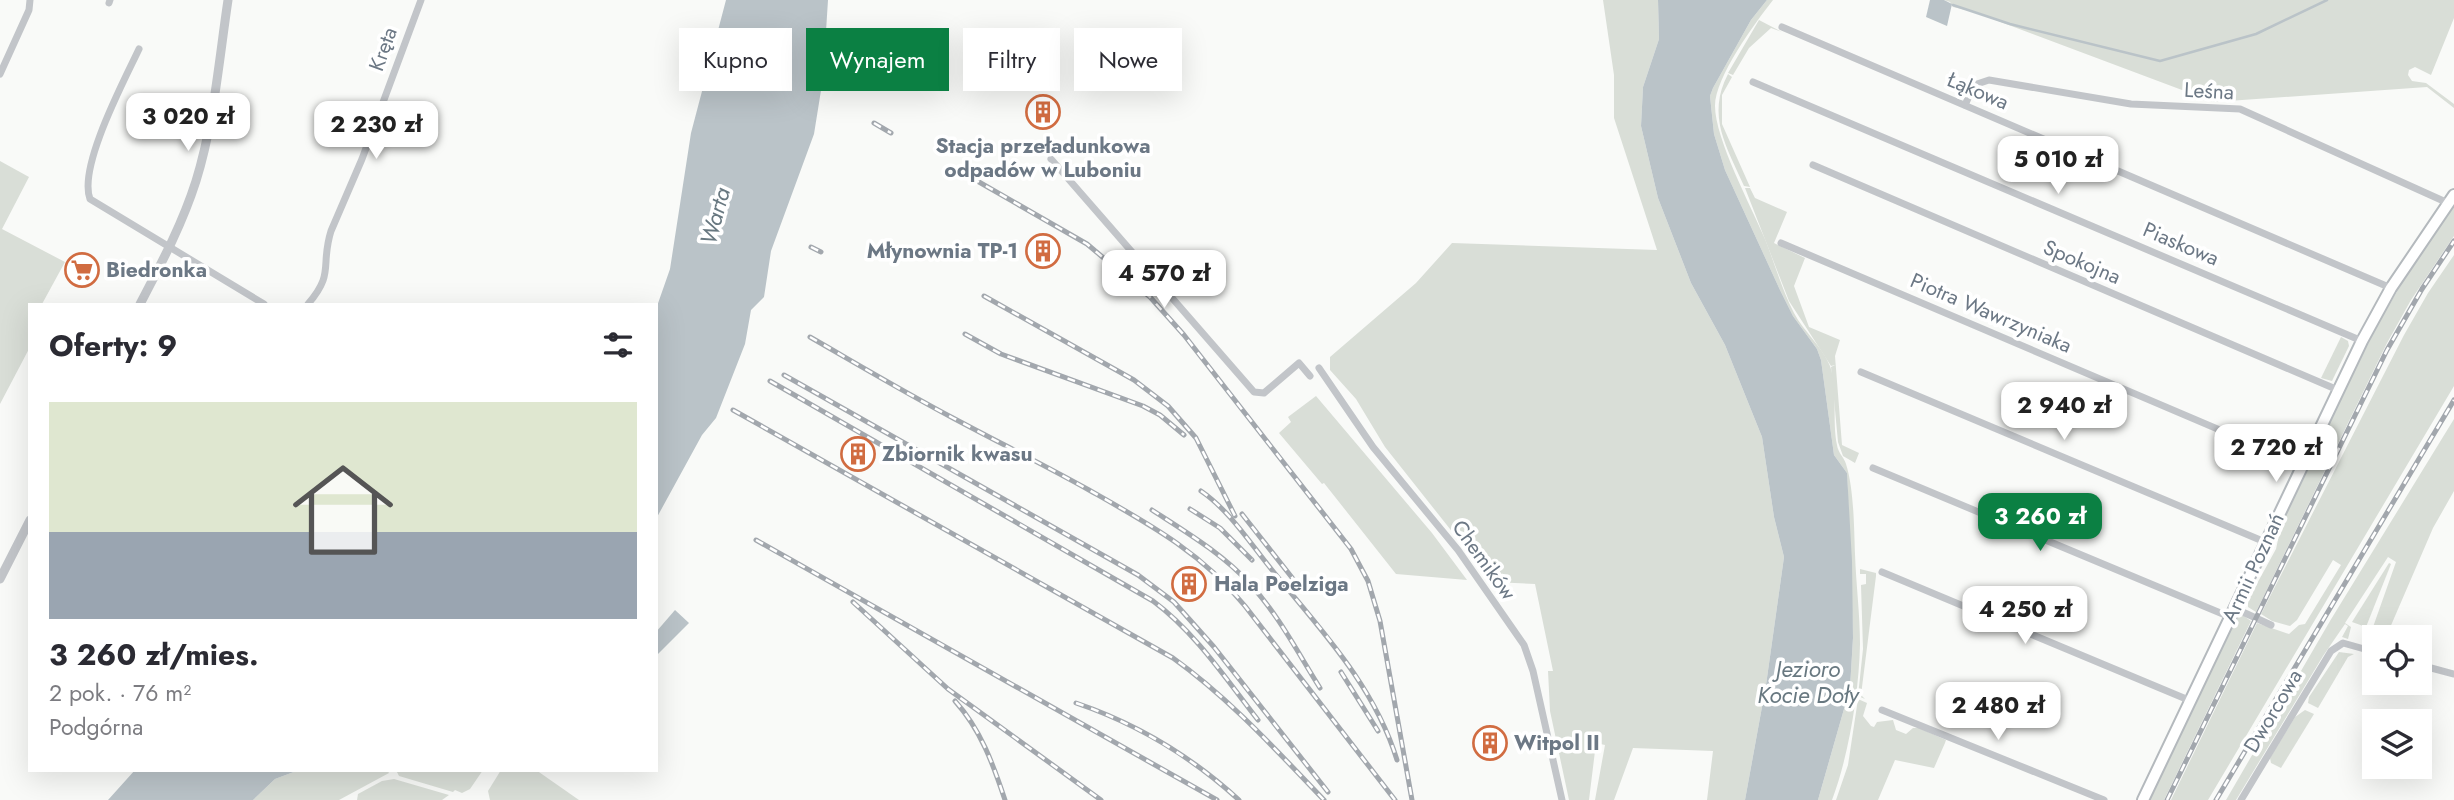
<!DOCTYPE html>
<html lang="pl">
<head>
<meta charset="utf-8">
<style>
  body { margin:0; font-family:Jost,sans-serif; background:#f7f7f7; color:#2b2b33; height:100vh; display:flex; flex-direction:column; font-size:26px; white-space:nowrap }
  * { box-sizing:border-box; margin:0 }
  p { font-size:23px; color:#7c7c81 }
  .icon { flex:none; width:38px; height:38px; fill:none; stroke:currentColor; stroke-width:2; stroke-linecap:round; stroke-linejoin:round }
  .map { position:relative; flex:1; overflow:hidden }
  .panel { position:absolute; left:28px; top:303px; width:630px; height:469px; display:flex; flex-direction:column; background:#fff; border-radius:0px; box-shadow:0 7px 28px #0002 }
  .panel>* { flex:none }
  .guide { position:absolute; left:679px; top:28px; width:665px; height:63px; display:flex; gap:14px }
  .tools { position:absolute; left:2362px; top:625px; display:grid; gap:14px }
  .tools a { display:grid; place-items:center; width:70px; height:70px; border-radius:0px; background:#fff; box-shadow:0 7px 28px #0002; font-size:35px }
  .price { position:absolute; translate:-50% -60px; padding:0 16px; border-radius:14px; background:#fff; color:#222; font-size:23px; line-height:46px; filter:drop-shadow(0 2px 4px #0008) }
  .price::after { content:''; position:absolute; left:50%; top:42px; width:21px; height:16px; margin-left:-10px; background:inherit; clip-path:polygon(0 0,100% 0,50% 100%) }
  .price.on { background:#0b8043; color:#fff }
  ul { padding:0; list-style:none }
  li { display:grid; align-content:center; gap:14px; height:371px; padding:0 21px }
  li span { display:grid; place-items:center; height:217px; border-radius:0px; color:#555 }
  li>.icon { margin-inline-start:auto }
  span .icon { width:126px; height:126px; fill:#fffc; stroke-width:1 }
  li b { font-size:30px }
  h2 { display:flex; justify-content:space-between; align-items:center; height:84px; padding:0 21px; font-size:30px }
  .tag { padding:0 24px; border-radius:0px; background:#fff; box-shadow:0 7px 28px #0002; font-size:24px; line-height:63px }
  .tag.on { background:#0b8043; color:#fff }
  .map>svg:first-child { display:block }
</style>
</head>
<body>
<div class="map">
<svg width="2454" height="800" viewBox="0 0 2454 800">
  <rect width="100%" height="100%" fill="#f9faf8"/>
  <g fill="#d9ded7">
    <polygon points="1603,0 1658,0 1659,39 1643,87 1641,126 1658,198 1691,283 1725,345 1762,437 1774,517 1784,557 1766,685 1745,800 1707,800 1713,751 1633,748 1614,800 1595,800 1605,745 1596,743 1589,800 1569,800 1550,711 1548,671 1553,671 1535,584 1492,582 1385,447 1356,399 1330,370 1330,357 1416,283 1452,243 1657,250 1614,118 1614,75"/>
    <path d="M1767 0H1773C1755 23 1715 77 1715 106 1715 139 1751 206 1765 239 1775 264 1782 290 1794 313 1804 332 1822 346 1830 366 1838 388 1832 421 1837 445 1838 453 1844 457 1846 464 1854 489 1854 528 1855 554 1856 584 1860 614 1860 644 1859 692 1849 755 1832 800H1818L1850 688 1853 638 1847 473 1834 455 1821 360 1817 349 1793 316 1780 290 1725 170 1714 134 1710 96 1713 88 1751 20Z"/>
    <polygon points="1944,0 2454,0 2454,18 2431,75 2415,67 2409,70 2408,75 2412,81 2426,83 2454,104 2454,108 2427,87 2214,102 1974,12 1953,7 1950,2"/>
    <polygon points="1759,20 1782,32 1771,28 1749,48 1733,75 1728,73"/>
    <path d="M1728 74 1732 77 1722 95V124L1750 187 1744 186C1727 147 1706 116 1728 74Z"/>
    <polygon points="0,161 29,177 2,229 65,262 42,304 30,304 30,347 0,404"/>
    <polygon points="1745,188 1750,188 1755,198 1787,212 1774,243 1805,258 1794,286 1809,327 1840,340 1835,356 1842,445 1859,453 1855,463 1843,456 1838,442 1831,367 1835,365 1831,366 1789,301"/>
    <polygon points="2454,205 2454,236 2411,300 2387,343 2256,612 2248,607 2248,600 2276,549 2282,521 2367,343 2416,259"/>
    <polygon points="2454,255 2454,386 2208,800 2171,800 2257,623 2289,634 2299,625 2305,624 2341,565 2333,560 2297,620 2290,626 2272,621 2261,614 2404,335 2428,293"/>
    <polygon points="2341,337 2348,341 2349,346 2332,381 2321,378"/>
    <polygon points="1316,396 1432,533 1467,580 1396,574 1324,483 1322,484 1279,433 1291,422 1288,417"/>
    <polygon points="2454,419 2454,491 2433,528 2386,637 2375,637 2375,646 2367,644 2396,562 2388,557 2345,623 2351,627 2348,639 2342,637 2348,626 2345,624 2323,656 2236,800 2226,800 2330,621"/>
    <polygon points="2389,563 2391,564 2366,627 2352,622"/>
    <polygon points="1860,569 1876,573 1876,576 1861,695 1865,699 1858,696 1863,649 1861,585 1866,584 1866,574 1860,574"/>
    <polygon points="2238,616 2244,616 2251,621 2164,800 2149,800"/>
    <polygon points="2339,652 2354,654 2348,657 2318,708 2308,703 2309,697"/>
    <polygon points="1858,699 1867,703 1863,716 1871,726 1874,727 1877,722 1893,720 1896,730 1906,734 1913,728 1919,728 1946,740 1945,743 1934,768 1895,760 1878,800 1836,800 1848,765"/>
    <polygon points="2305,710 2314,714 2281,768 2271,763 2270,758 2295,717"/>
    <polygon points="299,770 387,770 389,773 339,800 253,800 275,779"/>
    <polygon points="396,770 483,770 470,789 462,793 455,790 453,792 399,776"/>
    <polygon points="501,770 536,770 579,800 490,800 488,791"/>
    <polygon points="394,779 449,795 442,800 357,800 358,794 382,781"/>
  </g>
  <g fill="#bac3c8">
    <polygon points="726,0 828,0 823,78 814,134 771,251 764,297 751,310 745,344 716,418 702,435 656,519 656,309 670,269 691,133"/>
    <polygon points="1658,0 1767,0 1751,20 1713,88 1710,96 1714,134 1725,170 1780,290 1793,316 1817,349 1821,360 1834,455 1847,473 1852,561 1853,638 1850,688 1818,800 1745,800 1766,685 1784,557 1774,517 1762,437 1725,345 1691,283 1658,198 1641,126 1643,87 1659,39"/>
    <polygon points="1930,0 1944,0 1952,4 1947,26 1926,17"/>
    <polygon points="675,610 689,623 658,654 656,632"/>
    <polygon points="135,770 299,770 275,779 253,800 108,800"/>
  </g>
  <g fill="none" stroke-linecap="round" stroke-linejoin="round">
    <polyline stroke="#bac3c8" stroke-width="2.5" points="1953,5 2010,24 2160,61 2256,34 2327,0"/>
    <g stroke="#b4b9bd" stroke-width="14">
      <polyline id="secondary" points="2143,800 2362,341 2391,288 2454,195"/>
    </g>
    <g stroke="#c2c5c9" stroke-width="7">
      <polyline points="109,3 110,0"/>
      <polyline points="1782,27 2391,288"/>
      <path d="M139 49C124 81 78 167 90 199L264 304"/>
      <polyline points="0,74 29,10 30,0"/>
      <polyline points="1753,82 2362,341"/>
      <polyline points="1965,105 1974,85 1989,80 2131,104 2240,109 2448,203"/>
      <polyline points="1051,159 1254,392 1264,393 1299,363 1310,376"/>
      <polyline points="1813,165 2338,390"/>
      <polyline points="1781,243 2302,465"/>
      <path d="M308 304C335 273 320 266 331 231L362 159 421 0"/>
      <polyline points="1319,368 1373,447 1458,550 1524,645 1533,671 1562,800"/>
      <polyline points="1861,372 2265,542"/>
      <polyline points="1873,468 2230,617"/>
      <polyline points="1882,572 2191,701"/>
      <polyline points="2234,608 2271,625"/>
      <polyline points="2420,665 2454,674"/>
      <polyline points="1882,710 2104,800"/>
      <polyline points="2241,800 2331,651 2343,643 2375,652"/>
    </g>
    <g stroke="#c2c5c9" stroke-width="9">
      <path d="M140 304C161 264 182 225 196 181 214 123 219 60 228 0"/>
      <polyline points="0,579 30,520"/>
    </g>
    <use href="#secondary" stroke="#fff" stroke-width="10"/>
    <g stroke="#a2a7ad" stroke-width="5">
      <g id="rail">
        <polyline points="874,123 891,133"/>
        <polyline points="972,178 1087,244 1150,297 1184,335 1351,549 1368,581 1380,621 1412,800"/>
        <polyline points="811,247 821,252"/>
        <polyline points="984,296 1134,380 1168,406 1196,438 1235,516"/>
        <polyline points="965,334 1001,354 1143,406 1160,415 1184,435"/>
        <path d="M810 337C857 364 904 392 953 418 998 442 1044 465 1089 490 1149 524 1201 552 1245 606L1395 800"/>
        <polyline points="784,375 1138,575 1174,602 1214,647 1328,792"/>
        <path d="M770 381 1153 601C1195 632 1226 679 1258 720"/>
        <path d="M733 410 1173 658C1229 698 1276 750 1324 800"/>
        <path d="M1201 491C1229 510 1250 543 1272 570 1320 629 1374 685 1397 760"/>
        <polyline points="1190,509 1220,528 1252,560"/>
        <path d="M1152 510C1186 532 1223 554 1251 585 1279 616 1298 653 1320 688"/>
        <polyline points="1242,514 1301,589"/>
        <polyline points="756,540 1217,800"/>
        <polyline points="853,602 948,689 1101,800"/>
        <polyline points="1341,672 1378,731"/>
        <path d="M955 701C981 730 993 764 1005 800"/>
        <path d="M1076 703C1135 723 1192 757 1239 800"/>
        <polyline points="2167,800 2387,350 2422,289 2454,241"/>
        <polyline points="2216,800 2454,400"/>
      </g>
    </g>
    <use href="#rail" stroke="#fff" stroke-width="2.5" stroke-dasharray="8" stroke-linecap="butt"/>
  </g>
  <defs>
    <g id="building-ring" transform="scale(1.75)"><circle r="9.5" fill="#fff" stroke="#d16c41" stroke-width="1.5"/><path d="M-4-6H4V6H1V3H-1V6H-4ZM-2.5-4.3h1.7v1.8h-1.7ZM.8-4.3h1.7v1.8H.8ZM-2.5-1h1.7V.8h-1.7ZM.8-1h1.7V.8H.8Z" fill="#d16c41"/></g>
    <g id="supermarket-ring" transform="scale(1.75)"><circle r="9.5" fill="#fff" stroke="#d16c41" stroke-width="1.5"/><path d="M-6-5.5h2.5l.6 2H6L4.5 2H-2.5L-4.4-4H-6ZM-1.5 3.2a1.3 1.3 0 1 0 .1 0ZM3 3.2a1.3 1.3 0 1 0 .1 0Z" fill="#d16c41"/></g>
  </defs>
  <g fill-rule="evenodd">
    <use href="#building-ring" x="1043" y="112"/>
    <use href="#building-ring" x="1043" y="251"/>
    <use href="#supermarket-ring" x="82" y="270"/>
    <use href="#building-ring" x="858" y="454"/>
    <use href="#building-ring" x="1189" y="584"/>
    <use href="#building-ring" x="1490" y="743"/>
  </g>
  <g text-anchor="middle" stroke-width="7" stroke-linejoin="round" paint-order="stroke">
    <g font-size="21" fill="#6c7885" stroke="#fff">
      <text transform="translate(383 49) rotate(-70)" y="7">Kręta</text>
      <text transform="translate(1978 91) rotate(23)" y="7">Łąkowa</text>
      <text transform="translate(2209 91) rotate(3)" y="7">Leśna</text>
      <text transform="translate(2181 244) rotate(23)" y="7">Piaskowa</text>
      <text transform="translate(2082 262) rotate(23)" y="7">Spokojna</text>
      <text transform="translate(1991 313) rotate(23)" y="7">Piotra Wawrzyniaka</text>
      <text transform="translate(1484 560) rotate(54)" y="7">Chemików</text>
      <text transform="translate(2253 568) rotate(-65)" y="7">Armii Poznań</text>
      <text transform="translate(2273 711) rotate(-59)" y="7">Dworcowa</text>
    </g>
    <g font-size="21" font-weight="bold" fill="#6c7885" stroke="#fff" text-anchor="start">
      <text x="1043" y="153" text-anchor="middle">Stacja przeładunkowa<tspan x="1043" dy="24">odpadów w Luboniu</tspan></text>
      <text x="1018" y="258" text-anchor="end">Młynownia TP-1</text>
      <text x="106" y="277">Biedronka</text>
      <text x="882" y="461">Zbiornik kwasu</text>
      <text x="1214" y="591">Hala Poelziga</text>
      <text x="1514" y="750">Witpol II</text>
    </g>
    <g font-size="23" font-style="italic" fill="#687880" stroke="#fff">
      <text transform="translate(715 216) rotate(-75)" y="8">Warta</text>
      <text x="1808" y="677">Jezioro<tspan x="1808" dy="26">Kocie Doły</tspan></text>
    </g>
  </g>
</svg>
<div class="tools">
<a><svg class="icon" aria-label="locate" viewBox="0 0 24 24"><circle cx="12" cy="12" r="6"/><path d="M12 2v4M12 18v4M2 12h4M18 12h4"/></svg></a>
<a><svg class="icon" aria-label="layers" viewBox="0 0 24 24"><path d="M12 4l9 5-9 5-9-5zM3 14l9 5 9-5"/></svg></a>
</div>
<b class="price" style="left:188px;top:153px">3 020 zł</b>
<b class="price" style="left:376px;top:161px">2 230 zł</b>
<b class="price" style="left:2058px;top:196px">5 010 zł</b>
<b class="price" style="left:1164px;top:310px">4 570 zł</b>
<b class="price" style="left:2064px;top:442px">2 940 zł</b>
<b class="price" style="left:2276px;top:484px">2 720 zł</b>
<b class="price on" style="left:2040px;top:553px">3 260 zł</b>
<b class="price" style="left:2025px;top:646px">4 250 zł</b>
<b class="price" style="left:1998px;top:742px">2 480 zł</b>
<div class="guide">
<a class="tag">Kupno</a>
<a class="tag on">Wynajem</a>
<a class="tag">Filtry</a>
<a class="tag">Nowe</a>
</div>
<section class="panel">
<h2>Oferty: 9<svg class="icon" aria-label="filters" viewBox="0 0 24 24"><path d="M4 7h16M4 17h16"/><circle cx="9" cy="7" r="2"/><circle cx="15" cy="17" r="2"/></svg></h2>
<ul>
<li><span style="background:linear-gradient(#dfe7d0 60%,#9aa5b1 0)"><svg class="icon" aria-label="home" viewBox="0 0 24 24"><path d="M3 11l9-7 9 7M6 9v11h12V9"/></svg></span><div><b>3 260 zł/mies.</b><p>2 pok. · 76 m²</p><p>Podgórna</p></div></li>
</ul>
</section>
</div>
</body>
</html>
